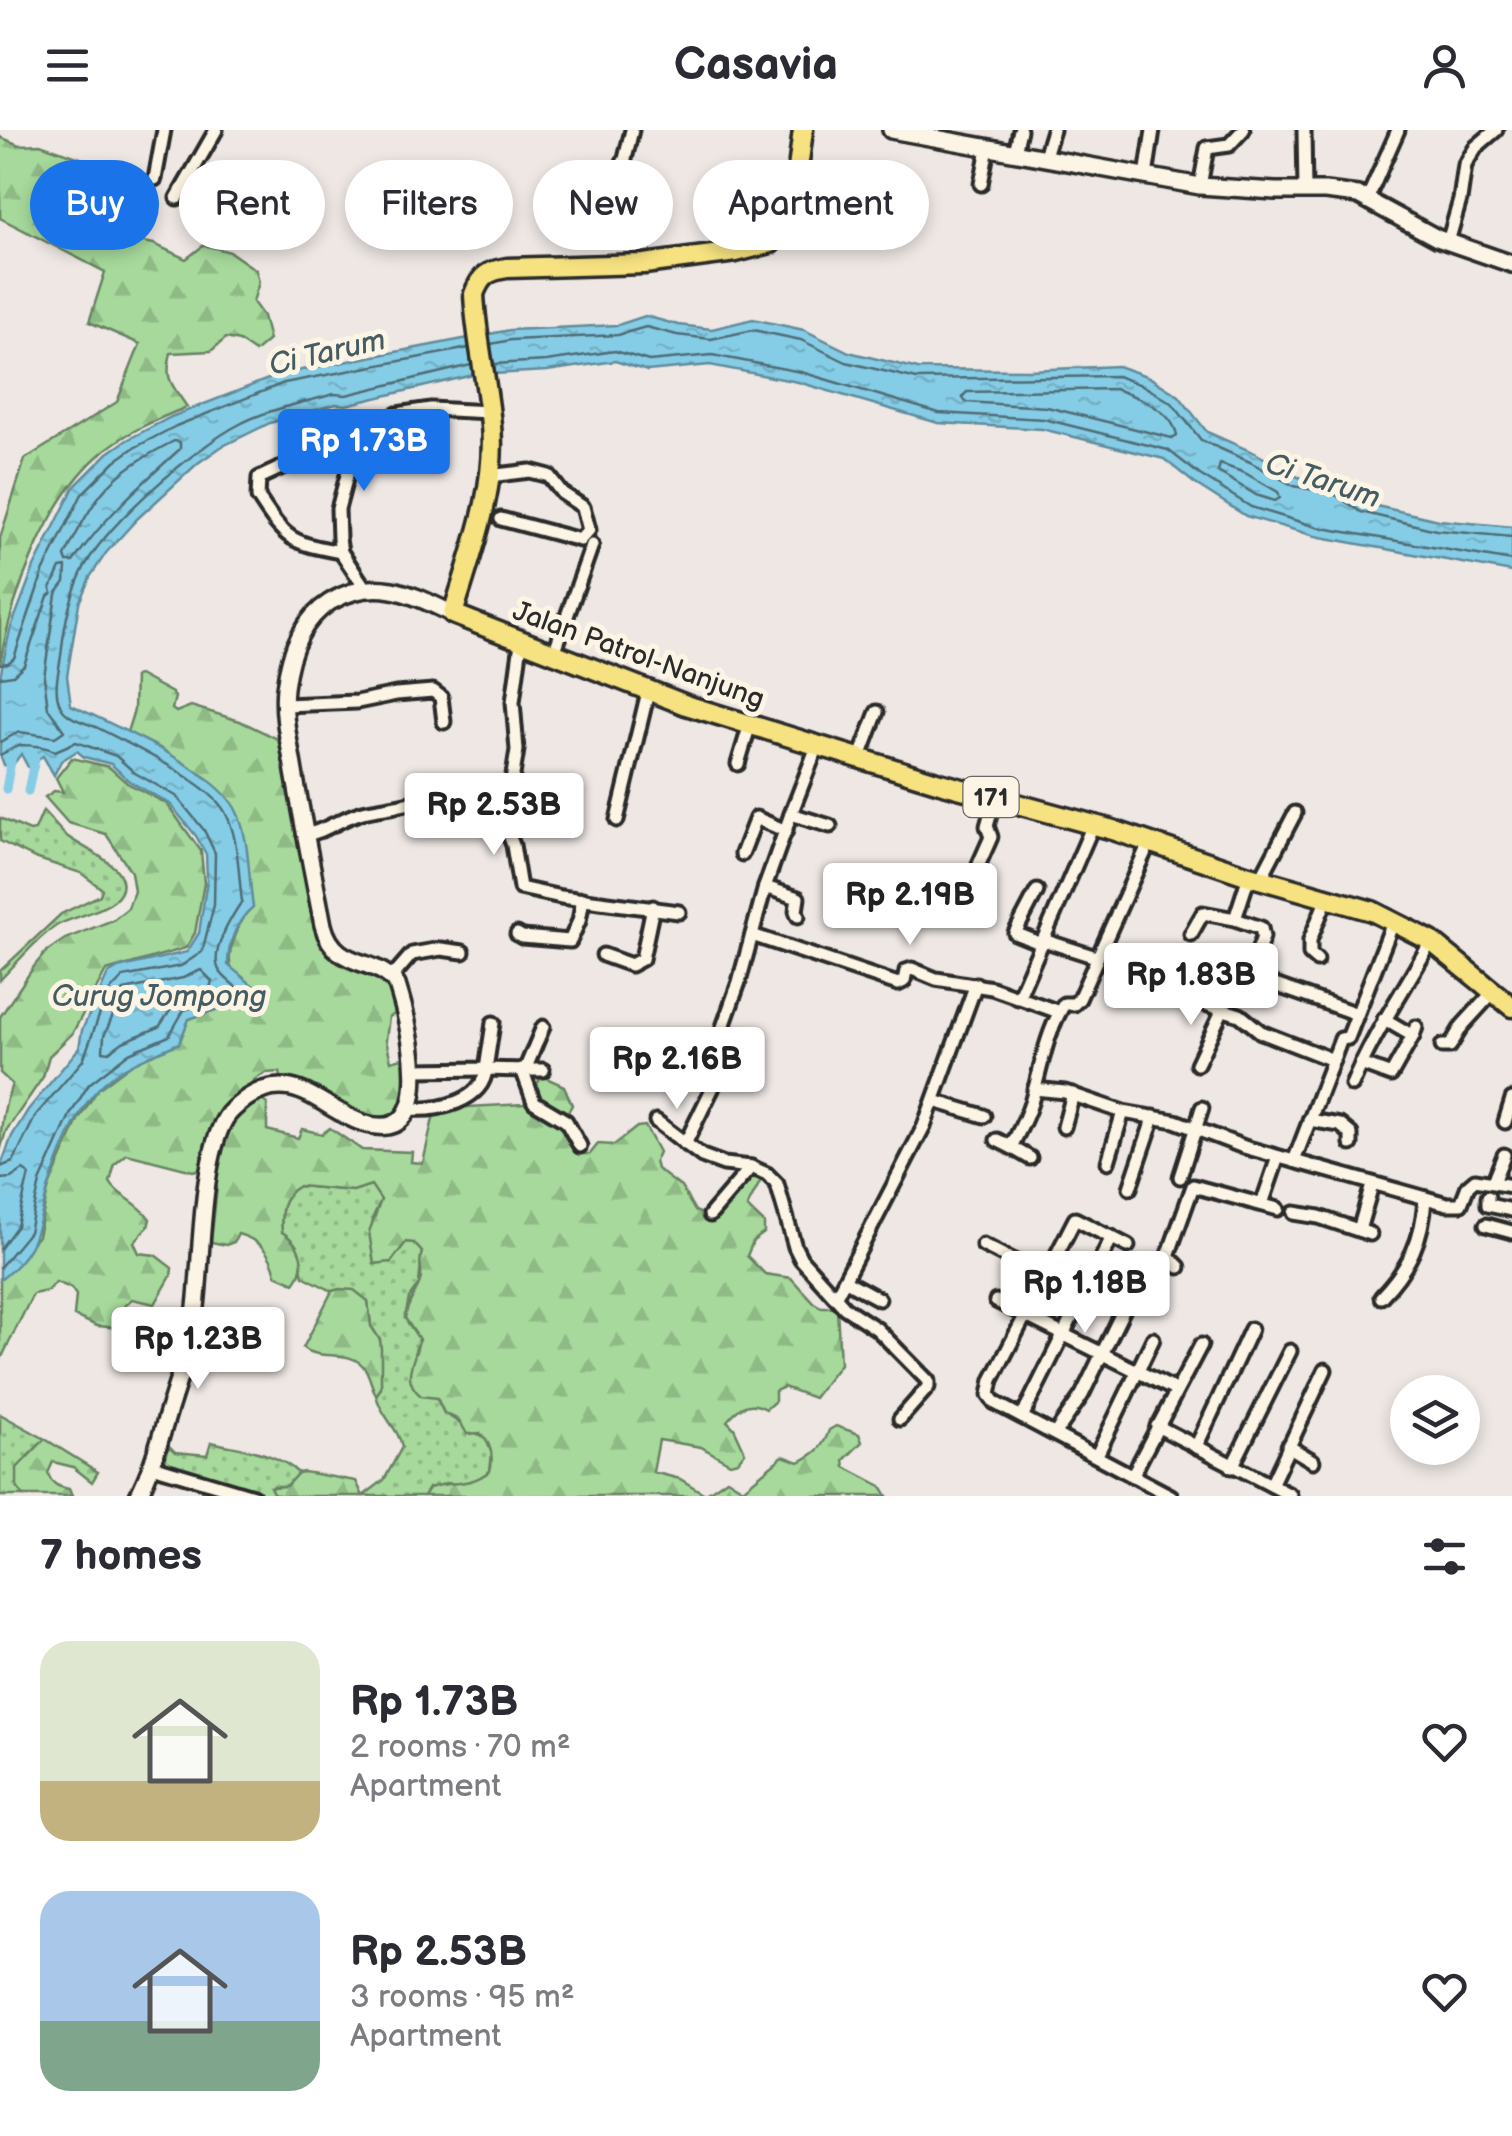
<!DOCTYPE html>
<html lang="en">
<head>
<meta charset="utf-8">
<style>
  body { margin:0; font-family:"Balsamiq Sans",sans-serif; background:#f7f7f7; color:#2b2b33; height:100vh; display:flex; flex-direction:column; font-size:38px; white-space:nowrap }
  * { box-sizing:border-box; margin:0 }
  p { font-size:32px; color:#7c7c81 }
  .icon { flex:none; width:55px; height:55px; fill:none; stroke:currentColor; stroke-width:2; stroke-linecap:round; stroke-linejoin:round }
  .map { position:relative; height:1366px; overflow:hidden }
  .drawer { display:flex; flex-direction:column; background:#fff; flex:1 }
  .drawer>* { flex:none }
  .guide { position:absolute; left:30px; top:30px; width:1000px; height:90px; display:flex; gap:20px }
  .fabs { position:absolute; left:1390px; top:1245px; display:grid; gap:20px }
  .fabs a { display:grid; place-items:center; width:90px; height:90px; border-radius:50%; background:#fff; box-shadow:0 5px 15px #0003; font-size:50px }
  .price { position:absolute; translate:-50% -85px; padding:0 22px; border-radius:10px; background:#fff; color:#222; font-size:32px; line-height:65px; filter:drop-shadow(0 2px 5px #0008) }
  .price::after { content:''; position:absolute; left:50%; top:60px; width:30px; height:22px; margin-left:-15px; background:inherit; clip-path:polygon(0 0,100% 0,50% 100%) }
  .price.on { background:#1a73e8; color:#fff }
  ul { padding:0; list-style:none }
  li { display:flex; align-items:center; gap:30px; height:250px; padding:0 40px }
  li span { display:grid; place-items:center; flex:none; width:280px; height:200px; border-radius:30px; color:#555 }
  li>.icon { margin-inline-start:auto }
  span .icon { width:120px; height:120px; fill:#fffc; stroke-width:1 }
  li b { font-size:42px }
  h2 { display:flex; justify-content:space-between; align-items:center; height:120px; padding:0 40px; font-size:42px }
  .pill { padding:0 35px; border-radius:45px; background:#fff; box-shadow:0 5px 15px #0003; font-size:35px; line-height:90px }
  .pill.on { background:#1a73e8; color:#fff }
  header { display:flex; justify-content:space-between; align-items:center; height:130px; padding:0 40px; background:#fff; font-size:45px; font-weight:700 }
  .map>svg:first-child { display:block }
</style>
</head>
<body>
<header><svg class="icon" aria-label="menu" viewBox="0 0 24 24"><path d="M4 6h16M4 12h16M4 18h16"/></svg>Casavia<svg class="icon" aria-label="person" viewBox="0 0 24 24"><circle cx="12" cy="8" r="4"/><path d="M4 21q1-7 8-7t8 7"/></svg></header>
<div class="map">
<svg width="1512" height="1366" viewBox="0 0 1512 1366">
  <defs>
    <pattern id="grass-dots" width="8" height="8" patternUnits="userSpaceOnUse" patternTransform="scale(2.5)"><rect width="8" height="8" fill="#a6d99b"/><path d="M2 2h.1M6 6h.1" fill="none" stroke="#8fba86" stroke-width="1.8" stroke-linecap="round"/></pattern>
    <pattern id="forest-firs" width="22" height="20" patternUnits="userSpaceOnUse" patternTransform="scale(2.5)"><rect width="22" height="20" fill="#a6d99b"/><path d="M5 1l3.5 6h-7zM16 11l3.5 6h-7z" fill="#8fba86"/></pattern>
    <pattern id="water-ripples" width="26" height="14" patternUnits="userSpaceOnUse" patternTransform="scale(2.5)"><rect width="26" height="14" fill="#85cde6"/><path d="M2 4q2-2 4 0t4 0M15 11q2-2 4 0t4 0" fill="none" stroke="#73b0c5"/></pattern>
  </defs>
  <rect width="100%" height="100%" fill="#eee7e4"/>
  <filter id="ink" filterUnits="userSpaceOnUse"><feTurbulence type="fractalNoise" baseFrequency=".01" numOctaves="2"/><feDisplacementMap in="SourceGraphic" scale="20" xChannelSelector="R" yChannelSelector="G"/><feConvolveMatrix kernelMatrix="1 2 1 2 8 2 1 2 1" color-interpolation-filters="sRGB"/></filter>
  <g filter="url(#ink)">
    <g fill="url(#grass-dots)" stroke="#688263" stroke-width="2.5">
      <path d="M43 681C50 688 57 697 64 704 77 715 113 730 120 745 136 778 72 785 56 796 35 810 18 832 0 850V841L61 784 100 765 102 759 81 743 35 728 0 711V688L30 701 35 700Z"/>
      <path d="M371 1055 375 1057 381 1070 372 1089 391 1132 406 1112 414 1113 422 1122 419 1154 409 1168 405 1188 419 1209 414 1224 444 1283 486 1309 492 1324 490 1341 469 1355 445 1353 424 1366H363L384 1350 402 1317C399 1298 381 1287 376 1265L381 1258 380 1210 371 1196 368 1171 340 1159 332 1161 303 1146C297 1124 304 1117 282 1102 280 1083 281 1066 299 1056L353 1061Z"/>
      <polygon points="0,1284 45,1309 26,1328 17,1357 23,1366 0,1366"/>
      <path d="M211 1312C240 1319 276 1321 298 1343L297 1347 286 1356H274L273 1363 281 1366H200L205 1350 164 1335 169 1316 175 1322 207 1325Z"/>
    </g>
    <g fill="url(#forest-firs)" stroke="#688263" stroke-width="2.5">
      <path d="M0 7 19 15 40 14 89 31 82 62 90 71 108 76 112 99 124 108 154 114 186 129 204 115 230 122 256 140 259 152 253 172 263 186 269 210 255 222 239 211 226 208 211 221 171 223C164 251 172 254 187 277 157 289 122 304 98 326 46 373 12 465 0 533V408L25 329 117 272 140 214 89 192 105 142 0 88Z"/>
      <path d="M139 545 172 563 175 567 172 579 176 582 191 576 240 591 282 611 319 801 393 853 397 883 389 887 386 910 391 931 406 927C409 942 404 954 408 967L403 978 386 990 362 989 319 960 294 949 281 948 280 942 265 943 254 950 259 967 267 974V1000L298 1008 302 999 322 1004 330 998 362 1020 412 1022 411 1032 423 1033 434 984 464 973 467 977 524 974 542 946 564 956 572 975 562 992 579 1024H590L598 1014 614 1015 637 997 645 996 659 1022 655 1031 657 1039 681 1057 695 1081 715 1089 747 1050 757 1047 761 1050 747 1077 764 1093V1103L753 1111 747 1126 765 1144 791 1148 814 1173 821 1177H837L840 1234 814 1268 784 1257 775 1261V1271L766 1279C748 1269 738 1278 727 1291L734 1298 745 1322 738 1331 730 1333 701 1317 659 1310 653 1342 680 1349 705 1364 727 1349 743 1359 783 1326 799 1332C815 1324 824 1317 829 1300L836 1296 859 1304 862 1312 844 1330 845 1337 881 1356 887 1366H424L429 1358C455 1350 467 1358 490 1341 494 1326 492 1314 480 1303L467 1304 459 1290 444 1283 437 1268 421 1266C399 1247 416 1231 419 1209L405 1188C407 1171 420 1159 421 1147 422 1137 418 1133 422 1122L414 1113 406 1112 391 1132 374 1134 369 1102 381 1070 371 1055 353 1061 299 1056C281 1066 280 1083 282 1102 300 1114 309 1134 294 1153L276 1145C271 1123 260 1110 238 1104L234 1112 226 1115 211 1112 217 1057 202 1039 193 1041 127 1024 115 1034 110 1052C118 1067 137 1070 150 1089L148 1097 134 1112 139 1123 155 1125 172 1138 171 1146 155 1174 132 1169 125 1175 124 1191 120 1198 97 1196 74 1186 76 1165 71 1158 56 1152 47 1161 33 1164 0 1231V1150L38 1106 49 1056 78 990 98 959 134 932 179 913 189 889 221 878 251 873C237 851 223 837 233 812 238 800 238 793 247 782L208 649 160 618 127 602 134 580 135 546Z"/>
      <path d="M72 628 109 637 127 653 167 674 201 721 204 753 195 803 186 818 106 841 72 904 49 926 43 947 6 1001 0 1021C0 999 4 975 12 954L0 943V887L35 835 46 822 65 809 113 790 128 778 134 761 131 742 106 704 68 693 45 667 54 661 63 662 56 648Z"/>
      <path d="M340 1159 354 1160 368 1171 371 1196 380 1210 381 1219V1258L376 1265C372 1257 370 1248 366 1240 352 1217 322 1232 303 1218L332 1161Z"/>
      <path d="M45 1309 98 1342 92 1352 73 1337 53 1332 48 1343C51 1354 58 1357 69 1359L72 1366H23L17 1357V1338Z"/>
      <polygon points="304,1342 356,1351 363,1366 281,1366 273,1363 270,1357 286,1356 298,1343"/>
    </g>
    <path fill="url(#water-ripples)" stroke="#618c9b" stroke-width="2.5" d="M645 186 678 195 712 199 753 189 804 200 849 222 918 239 1029 240 1118 236 1149 247 1179 266 1207 302 1255 323 1298 347 1338 354 1363 373 1439 390 1512 397V442L1315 406 1246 386 1194 353 1164 329 1042 299 938 293 798 252 710 235 647 241 615 231 547 241 473 245 346 275 336 274 270 293 221 317 198 333 137 389 106 423 90 447 79 473 67 546 71 575C112 594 214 639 235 678 250 706 248 746 253 777 236 791 228 814 228 835L256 858 251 873 221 878 189 889 179 913C151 926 119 936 98 959 76 982 59 1026 49 1056 36 1099 40 1119 0 1150V1038L12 1006 28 980 79 918 82 900 108 844 118 838 187 822 199 803 207 750 206 724 196 706 170 674 129 651 111 634 84 627 77 621 61 631 54 645 43 626 38 629 36 638 28 637 21 624 12 636 4 635 0 625V546L10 500 34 437 74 357 108 323 127 310 171 287 281 244 510 200 618 195Z"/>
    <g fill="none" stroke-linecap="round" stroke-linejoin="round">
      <g stroke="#4f6c76" stroke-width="2.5">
        <polyline points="491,214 511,210 618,205 646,197 677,205 711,209 753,200 801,210 846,232 917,249 1117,246 1144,256 1172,273 1201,310 1250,332 1294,356 1334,364 1361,382 1436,400 1512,407"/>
        <polyline points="494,234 546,231 615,221 649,231 712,225 801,242 939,283 1044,289 1168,320 1200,345 1251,377 1317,397 1512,431"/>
        <path d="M1115 259C1138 267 1173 280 1177 306L1172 308 1047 277 966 272 962 267 967 262Z"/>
        <path d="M174 311 180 312V319C141 354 103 389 73 432H67L65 426C98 361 108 345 174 311Z"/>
        <polygon points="1220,334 1245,343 1278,362 1280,368 1275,371 1256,365 1218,342"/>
        <polyline points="0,534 8,533 14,528 43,442 82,364 115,331 132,319 176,296 284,253 469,218"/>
        <polyline points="0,547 13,545 24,535 48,466 52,463 51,458 60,438 66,437 65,452 56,464 44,547 48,578 64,601 55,607 19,602 0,612"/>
        <path d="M0 625 19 615C31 615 44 616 55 621L76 612 116 626 135 643 176 666 204 700 215 723 214 775 202 822 181 836 123 847 107 864 83 930 36 985 13 1032 0 1037"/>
        <polygon points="201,840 212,851 210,858 178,869 159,897 123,912 109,922 103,921 104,906 124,860 183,848"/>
        <polyline points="0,1049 11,1048 23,1040 29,1044 17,1096 0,1119"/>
        <path d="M0 1137 29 1102 40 1052 70 985 89 954 129 923 169 906 184 880 219 868 237 866 240 862C235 854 222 848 218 838 211 819 232 786 242 771 238 743 239 707 225 682 209 652 131 615 100 599 88 593 67 589 61 577 51 558 61 536 62 517 65 491 70 468 81 444 101 398 195 317 240 294 269 279 303 273 334 264L346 265 471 235"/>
      </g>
      <g stroke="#85cde6" stroke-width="9">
        <polyline points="6,659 12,625"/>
        <polyline points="28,661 35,627"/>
      </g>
      <g stroke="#2b2b2b" stroke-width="19">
        <g id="street">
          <polyline points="1304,0 1305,61"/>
          <polyline points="1015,22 1020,0"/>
          <polyline points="1045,26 1053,0"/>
          <polyline points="1146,46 1153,0"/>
          <polyline points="155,49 164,0"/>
          <polyline points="981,54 988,18"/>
          <polyline points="1200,56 1207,18 1229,15 1243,0"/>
          <polyline points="611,57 625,29 632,0"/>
          <polyline points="177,68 216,0"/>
          <polyline points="1367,70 1398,0"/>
          <polyline points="1448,112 1460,70 1465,35 1476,17 1496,0"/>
          <polyline points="346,310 349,338 338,379 339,409 341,422 365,458"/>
          <polyline points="489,346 530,341 549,346 562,363 583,377 589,400 580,410 501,389"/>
          <path d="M341 422C292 413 286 411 258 367L259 348 397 284 431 279 489 282"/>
          <polyline points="521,513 513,572 517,620 505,695 513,715 520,758 561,767 679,782"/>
          <polyline points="553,526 592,415"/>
          <polyline points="285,575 357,572 396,564 433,561 441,567 444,592"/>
          <polyline points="818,614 791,684 830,696"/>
          <polyline points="860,627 877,582"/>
          <polyline points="738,634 750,594"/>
          <polyline points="617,690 648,562"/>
          <path d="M304 705C326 702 342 687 363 682 384 677 404 677 425 668L440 678"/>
          <polyline points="742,724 756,688 786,701"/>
          <polyline points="979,734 991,707 987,696 995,668"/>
          <polyline points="1249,746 1235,789 1261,798 1263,807 1256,826"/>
          <polyline points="1261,748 1295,683"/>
          <polyline points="765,757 798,768 796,781 798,786"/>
          <polyline points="1037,761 1015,803 1042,814"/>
          <polyline points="517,804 522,807 570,811 579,791 583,769"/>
          <polyline points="1191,804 1203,783 1235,789"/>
          <polyline points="752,805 898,854 904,851 906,841 912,839 936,849 992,858 1059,882"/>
          <polyline points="1043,810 1096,827"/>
          <polyline points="603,825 631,835 642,829 653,777"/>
          <polyline points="1317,830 1310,824 1310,810 1327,768"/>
          <polyline points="392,847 412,824 441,819 463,822"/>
          <polyline points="1018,868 1093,695"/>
          <polyline points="1384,889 1413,906 1416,897"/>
          <polyline points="1442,916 1450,916 1462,896 1494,861"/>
          <path d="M651 919C666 932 680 947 700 948L707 942 739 852 765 757 791 684"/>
          <polyline points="1333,930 1261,902 1240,885 1189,869 1185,860 1193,833 1199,829 1210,832 1357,884"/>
          <polyline points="1197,934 1223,879"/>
          <polyline points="1361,934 1391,945 1413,906"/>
          <polyline points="522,939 534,972 566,991 580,1016"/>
          <polyline points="414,940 486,939 493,893"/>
          <polyline points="525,940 543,940"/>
          <path d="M1352 955C1374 902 1404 861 1431 811"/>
          <polyline points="1034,959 1065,962 1123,982 1175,991 1244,1017 1447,1074 1461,1074 1468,1056 1475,1050 1512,1056"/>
          <polyline points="934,971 984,986"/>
          <path d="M410 979C437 981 483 972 486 939L525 940 543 897"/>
          <polyline points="1309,990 1340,995 1351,1004 1351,1014"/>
          <polyline points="656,991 702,1026 724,1034 751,1037 767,1044 777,1054 795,1117 801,1129 845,1178 877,1199 928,1251 928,1257 900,1289"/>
          <polyline points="1505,992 1512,969"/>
          <polyline points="1064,997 1073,964"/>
          <path d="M997 1010 1011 1017C1018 1003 1026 989 1031 973 1041 939 1045 906 1064 874H1074L1079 869 1149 713"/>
          <polyline points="685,1014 713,957 711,949 704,946"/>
          <polyline points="1011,1017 1030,1028"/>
          <polyline points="1294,1031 1341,909 1348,908 1394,790"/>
          <polyline points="1108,1032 1123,982"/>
          <polyline points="1180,1047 1202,978"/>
          <polyline points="1493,1052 1504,1025"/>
          <polyline points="1130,1058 1154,987"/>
          <polyline points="1488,1067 1488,1075 1512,1080"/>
          <polyline points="1262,1074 1278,1027"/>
          <polyline points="1294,1083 1319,1087 1370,1104"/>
          <polyline points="710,1085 751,1037"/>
          <polyline points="1486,1095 1512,1102"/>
          <polyline points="1359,1100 1372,1055"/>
          <polyline points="983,1115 1046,1147"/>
          <polyline points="1128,1116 1075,1089 992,1250 989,1265 995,1273 1171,1366"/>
          <polyline points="1179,1137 1168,1126 1193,1056 1278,1079"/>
          <polyline points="846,1151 879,1169"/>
          <polyline points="836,1166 924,996 976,854"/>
          <path d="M1381 1167C1409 1138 1423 1109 1425 1068"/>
          <polyline points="996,1171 1175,1260"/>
          <polyline points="1022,1287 1112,1107"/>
          <polyline points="1157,1296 1290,1365"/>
          <polyline points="1055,1304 1082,1265 1139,1148"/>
          <polyline points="1288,1316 1313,1331"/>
          <polyline points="1196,1317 1251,1199"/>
          <polyline points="1097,1325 1153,1209"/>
          <polyline points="152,1336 253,1366"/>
          <polyline points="1232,1337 1290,1221"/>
          <polyline points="1132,1346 1201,1215"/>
          <polyline points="1271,1355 1325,1240"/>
        </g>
      </g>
      <g stroke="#2b2b2b" stroke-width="22">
        <g id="secondary">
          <polyline points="891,0 1200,56 1275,61 1325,61 1358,65 1437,108 1512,134"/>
          <path d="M138 1366C154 1336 161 1304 171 1273 181 1241 193 1209 196 1177 202 1127 201 1030 225 989 230 980 239 974 247 968 296 936 324 982 366 994 441 1015 408 890 397 855 377 825 335 842 323 795 313 744 303 693 294 642 290 615 282 586 285 558 289 525 301 490 330 472 375 445 410 463 453 484"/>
        </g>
      </g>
      <g stroke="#2b2b2b" stroke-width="25">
        <path id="primary" d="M803 0 792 86 771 113 736 122 644 134 507 138C488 141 481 145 474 164 476 208 487 251 491 295 497 359 471 423 453 484L686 575 940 653 1113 700 1249 746 1372 781 1431 811 1512 877"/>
      </g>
      <use href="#street" stroke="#fcf5e5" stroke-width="11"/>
      <use href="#secondary" stroke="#fcf5e5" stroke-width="15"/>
      <use href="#primary" stroke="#f6e281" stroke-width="18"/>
    </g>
  </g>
  <g text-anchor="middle" stroke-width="10" stroke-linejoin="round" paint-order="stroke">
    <rect fill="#fcf5e5" stroke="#6a6863" stroke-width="2.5" x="963.5" y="647" width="55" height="40" rx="8"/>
    <g font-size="25" font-weight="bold" fill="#2b2b2b">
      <text x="991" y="676">171</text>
    </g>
    <g font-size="28" fill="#2b2b2b" stroke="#fcf5e5">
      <text transform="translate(639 524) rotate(20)" y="10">Jalan Patrol-Nanjung</text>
    </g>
    <g font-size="30" font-style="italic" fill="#465c63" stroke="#fcf5e5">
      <text transform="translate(327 222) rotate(-13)" y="10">Ci Tarum</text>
      <text transform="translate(1323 350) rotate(18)" y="10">Ci Tarum</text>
      <text x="159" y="876">Curug Jompong</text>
    </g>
  </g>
</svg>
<div class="fabs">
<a><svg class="icon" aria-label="layers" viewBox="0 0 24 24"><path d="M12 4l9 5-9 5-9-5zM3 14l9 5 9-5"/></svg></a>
</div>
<b class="price on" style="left:364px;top:364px">Rp 1.73B</b>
<b class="price" style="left:494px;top:728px">Rp 2.53B</b>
<b class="price" style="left:910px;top:818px">Rp 2.19B</b>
<b class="price" style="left:1191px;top:898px">Rp 1.83B</b>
<b class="price" style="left:677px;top:982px">Rp 2.16B</b>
<b class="price" style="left:1085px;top:1206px">Rp 1.18B</b>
<b class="price" style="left:198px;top:1262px">Rp 1.23B</b>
<div class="guide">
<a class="pill on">Buy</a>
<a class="pill">Rent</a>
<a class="pill">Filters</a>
<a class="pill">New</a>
<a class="pill">Apartment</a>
</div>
</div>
<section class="drawer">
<h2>7 homes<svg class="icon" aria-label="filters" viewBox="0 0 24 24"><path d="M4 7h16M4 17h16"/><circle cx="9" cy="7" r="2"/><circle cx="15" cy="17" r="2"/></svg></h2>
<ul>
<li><span style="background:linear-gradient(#dfe7d0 70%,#c2b280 0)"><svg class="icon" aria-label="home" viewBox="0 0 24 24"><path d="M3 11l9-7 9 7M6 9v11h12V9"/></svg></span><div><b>Rp 1.73B</b><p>2 rooms · 70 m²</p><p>Apartment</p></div><svg class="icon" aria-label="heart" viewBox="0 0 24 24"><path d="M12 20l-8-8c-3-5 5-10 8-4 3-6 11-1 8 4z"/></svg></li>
<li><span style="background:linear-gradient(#a9c7e8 65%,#7fa58c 0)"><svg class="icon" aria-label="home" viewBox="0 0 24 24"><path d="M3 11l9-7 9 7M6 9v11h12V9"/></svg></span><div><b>Rp 2.53B</b><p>3 rooms · 95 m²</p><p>Apartment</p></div><svg class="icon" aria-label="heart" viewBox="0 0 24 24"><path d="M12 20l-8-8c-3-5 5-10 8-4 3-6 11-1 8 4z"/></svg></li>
</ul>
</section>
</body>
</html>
